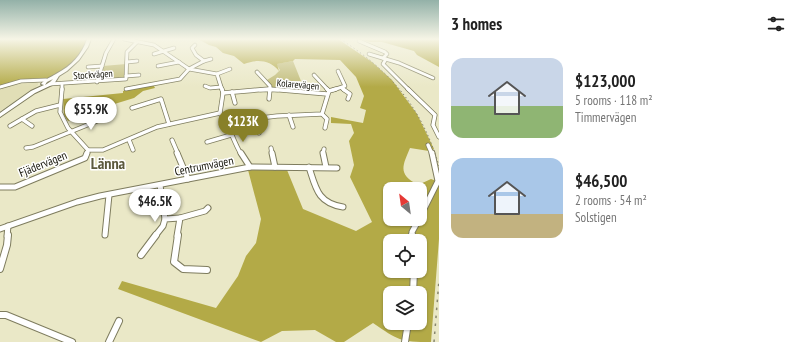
<!DOCTYPE html>
<html lang="en">
<head>
<meta charset="utf-8">
<style>
  body { margin:0; font-family:"PT Sans Narrow",sans-serif; background:#f2f2f2; color:#222; height:100vh; display:flex; flex-direction:column; font-size:15px; white-space:nowrap }
  * { box-sizing:border-box; margin:0 }
  p { font-size:13px; color:#767676 }
  .icon { flex:none; width:22px; height:22px; fill:none; stroke:currentColor; stroke-width:2; stroke-linecap:round; stroke-linejoin:round }
  .map { position:relative; flex:1; overflow:hidden }
  .panel { display:flex; flex-direction:column; background:#fff; width:360px }
  .panel>* { flex:none }
  .needle { width:26px; rotate:331deg }
  .buttons { position:absolute; left:383px; top:182px; display:grid; gap:8px }
  .buttons a { display:grid; place-items:center; width:44px; height:44px; border-radius:8px; background:#fff; box-shadow:0 1px 3px #0004; font-size:20px }
  .price { position:absolute; translate:-50% -34px; padding:0 9px; border-radius:14px; background:#fff; color:#222; font-size:13px; line-height:26px; filter:drop-shadow(0 1px 2px #0008) }
  .price::after { content:''; position:absolute; left:50%; top:24px; width:12px; height:9px; margin-left:-6px; background:inherit; clip-path:polygon(0 0,100% 0,50% 100%) }
  .price.on { background:#888028; color:#fff }
  ul { padding:0; list-style:none }
  li { display:flex; align-items:center; gap:12px; height:100px; padding:0 12px }
  li span { display:grid; place-items:center; flex:none; width:112px; height:80px; border-radius:12px; color:#555 }
  li>.icon { margin-inline-start:auto }
  span .icon { width:48px; height:48px; fill:#fffc; stroke-width:1 }
  li b { font-size:17px }
  h2 { display:flex; justify-content:space-between; align-items:center; height:48px; padding:0 12px; font-size:17px }
  main { display:flex; flex:1; min-height:0 }
  .map>svg:first-child { display:block }
</style>
</head>
<body>
<main>
<div class="map">
<svg width="439" height="342" viewBox="0 0 439 342">
  <rect width="100%" height="100%" fill="#eae8c7"/>
  <polygon fill="#e1deb6" points="35,81 38,83 38,85 34,89 0,111 0,88"/>
  <g fill="#c2bd7b">
    <polygon points="293,61 301,81 292,81 279,84 279,90 272,89 267,80 275,75 280,70 276,64"/>
    <polygon points="126,64 125,78 98,81 103,66"/>
  </g>
  <g fill="#b3aa47" fill-rule="evenodd">
    <path d="M0 39H87V41C79 58 65 74 46 79 42 80 36 78 31 79 20 80 10 83 0 86Z"/>
    <path d="M198 39H338L372 62 392 80 417 114 434 149 429 151 410 148C402 167 398 174 418 185L431 179 439 182V239L431 342C400 342 398 340 373 323L344 342H336L315 330 282 331 261 342 118 289 122 281 216 308 238 276 246 256 256 243 261 219 248 170H287L303 209 356 231 372 222 350 177 354 165 349 141 354 133 351 124 331 123V117L363 123 366 110 360 108 364 96 356 77 340 60 295 59 293 61 277 64 279 71C270 60 257 59 244 64L234 56 223 53 216 47 209 45ZM390 189H420V219H390ZM390 241H420V271H390ZM390 293H420V323H390Z"/>
    <polygon points="359,39 439,39 439,67 417,55 414,51 382,42 370,42"/>
    <polygon points="153,84 155,88 143,91 134,98 95,110 68,121 64,115 63,99 123,93 123,91"/>
  </g>
  <g fill="none" stroke-linecap="round" stroke-linejoin="round">
    <g stroke="#7e7c5e" stroke-width="4.5">
      <g id="street-far3">
        <polyline points="124,39 154,45 189,69 217,74 222,90"/>
        <polyline points="359,41 385,52 387,54 383,58"/>
        <polyline points="195,45 192,48 196,55 204,61 211,59"/>
        <polyline points="154,54 174,48"/>
        <polyline points="369,54 399,63 433,78"/>
        <polyline points="386,59 383,64 409,90"/>
        <polyline points="127,62 137,61"/>
        <polyline points="158,66 179,62"/>
        <polyline points="88,67 102,66"/>
        <polyline points="257,72 270,86 270,90"/>
        <polyline points="217,74 230,69"/>
        <polyline points="314,75 328,90"/>
        <polyline points="126,76 139,75"/>
        <polyline points="97,82 106,53 114,39"/>
        <polyline points="50,84 126,79 127,52 137,42"/>
        <polyline points="205,86 210,88 221,87"/>
        <polyline points="0,87 21,81 46,80"/>
        <polyline points="342,88 344,90"/>
        <polyline points="126,89 180,79 189,69 204,61"/>
        <polyline points="62,90 62,85"/>
        <polyline points="260,90 278,90"/>
        <polyline points="333,90 345,86 338,71"/>
      </g>
    </g>
    <g stroke="#7e7c5e" stroke-width="5">
      <g id="street-far2">
        <polyline points="62,89 60,112 68,128 88,150 103,150 157,127 220,113"/>
        <path d="M222 89 223 93 220 113C230 126 233 141 241 154"/>
        <polyline points="327,89 329,91"/>
        <polyline points="343,89 350,94 348,99"/>
        <polyline points="408,89 435,115 433,125 439,137"/>
        <polyline points="232,92 235,103"/>
        <polyline points="223,93 269,89 327,94"/>
        <polyline points="269,99 270,89"/>
        <polyline points="132,108 161,99 169,124"/>
        <polyline points="322,114 327,119 325,128"/>
        <polyline points="289,115 293,127"/>
        <polyline points="253,119 259,133"/>
        <polyline points="227,122 277,116 322,114 329,91 336,89"/>
        <polyline points="10,126 22,119"/>
        <polyline points="32,126 22,119 36,111 60,105"/>
        <polyline points="129,140 133,150"/>
        <polyline points="172,140 178,154"/>
        <polyline points="207,142 231,135"/>
        <polyline points="428,145 432,154"/>
        <polyline points="26,148 33,147 107,117"/>
        <polyline points="271,148 272,154"/>
        <polyline points="87,154 88,150"/>
        <polyline points="323,154 324,149"/>
      </g>
    </g>
    <g stroke="#7e7c5e" stroke-width="7">
      <g id="street-far1">
        <polyline points="177,153 188,179"/>
        <polyline points="241,153 250,167"/>
        <polyline points="272,153 275,167"/>
        <polyline points="323,153 326,167"/>
        <path d="M309 167C316 189 318 203 343 207"/>
        <polyline points="160,185 165,219"/>
        <polyline points="0,187 15,187 85,158 87,153"/>
        <polyline points="420,217 438,181 432,153"/>
        <polyline points="0,229 77,202 100,196 250,167 337,168"/>
        <polyline points="105,235 109,195"/>
        <polyline points="7,236 8,226"/>
        <polyline points="155,236 163,226 165,219 180,218"/>
        <polyline points="177,236 180,218 205,211 208,208"/>
        <polyline points="412,236 412,232 419,219"/>
      </g>
    </g>
    <g stroke="#7e7c5e" stroke-width="8">
      <g id="street">
        <polyline points="178,235 174,262 183,269 207,270"/>
        <polyline points="412,235 412,241"/>
        <polyline points="141,255 156,235"/>
        <polyline points="0,269 7,245 8,235"/>
        <polyline points="413,293 414,271"/>
        <polyline points="0,315 6,315 72,342"/>
        <polyline points="109,342 119,321"/>
        <polyline points="405,342 408,323"/>
      </g>
    </g>
    <g stroke="#7e7c5e" stroke-width="2">
      <path id="secondary" d="M87 39H91L88 47 79 60 67 71 59 76 54 84 35 93 0 117V113L31 91 44 85 41 84C45 79 51 77 56 74 71 66 82 55 87 39ZM53 79 50 82 45 85 47 82Z"/>
    </g>
    <use href="#street-far3" stroke="#fff" stroke-width="3"/>
    <use href="#street-far2" stroke="#fff" stroke-width="3.5"/>
    <use href="#street-far1" stroke="#fff" stroke-width="5"/>
    <use href="#street" stroke="#fff" stroke-width="6"/>
    <use href="#secondary" fill="#fff" fill-rule="evenodd"/>
    <path stroke="#88866f" stroke-width="1" stroke-dasharray="1.5 2.5" stroke-linecap="butt" d="M340 39C391 71 422 108 439 166"/>
    <polyline stroke="#88866f" stroke-width="1.5" stroke-dasharray="2.5 5.5" stroke-linecap="butt" points="434,342 439,280"/>
  </g>
  <linearGradient id="sky" x2="0" y2="1"><stop stop-color="#93b1a8"/><stop offset="0.45" stop-color="#f6f5e6"/><stop offset="1" stop-color="#f6f5e6" stop-opacity="0"/></linearGradient>
  <rect width="439" height="87" fill="url(#sky)"/>
  <g text-anchor="middle" stroke-width="3" stroke-linejoin="round" paint-order="stroke">
    <g font-size="10" fill="#16150a" stroke="#fff">
      <text transform="translate(93 74) rotate(-4)" y="4">Stockvägen</text>
      <text transform="translate(298 84) rotate(5)" y="4">Kolarevägen</text>
    </g>
    <g font-size="12" fill="#16150a" stroke="#fff">
      <text transform="translate(43 164) rotate(-22)" y="4">Fjädervägen</text>
      <text transform="translate(204 166) rotate(-11)" y="4">Centrumvägen</text>
    </g>
    <g font-size="16" font-weight="bold" fill="#5b593d" stroke="#fff">
      <text x="108" y="169">Länna</text>
    </g>
  </g>
</svg>
<div class="buttons">
<a><svg class="needle" viewBox="-14 -14 28 28"><path d="M0-13l5 13h-10z" fill="#e53935"/><path d="M0 13l5-13h-10z" fill="#767676"/></svg></a>
<a><svg class="icon" aria-label="locate" viewBox="0 0 24 24"><circle cx="12" cy="12" r="6"/><path d="M12 2v4M12 18v4M2 12h4M18 12h4"/></svg></a>
<a><svg class="icon" aria-label="layers" viewBox="0 0 24 24"><path d="M12 4l9 5-9 5-9-5zM3 14l9 5 9-5"/></svg></a>
</div>
<b class="price" style="left:91px;top:131px">$55.9K</b>
<b class="price on" style="left:243px;top:143px">$123K</b>
<b class="price" style="left:155px;top:223px">$46.5K</b>
</div>
<section class="panel">
<h2>3 homes<svg class="icon" aria-label="filters" viewBox="0 0 24 24"><path d="M4 7h16M4 17h16"/><circle cx="9" cy="7" r="2"/><circle cx="15" cy="17" r="2"/></svg></h2>
<ul>
<li><span style="background:linear-gradient(#c9d6e8 60%,#8fb573 0)"><svg class="icon" aria-label="home" viewBox="0 0 24 24"><path d="M3 11l9-7 9 7M6 9v11h12V9"/></svg></span><div><b>$123,000</b><p>5 rooms · 118 m²</p><p>Timmervägen</p></div></li>
<li><span style="background:linear-gradient(#a9c7e8 70%,#c2b280 0)"><svg class="icon" aria-label="home" viewBox="0 0 24 24"><path d="M3 11l9-7 9 7M6 9v11h12V9"/></svg></span><div><b>$46,500</b><p>2 rooms · 54 m²</p><p>Solstigen</p></div></li>
</ul>
</section>
</main>
</body>
</html>
